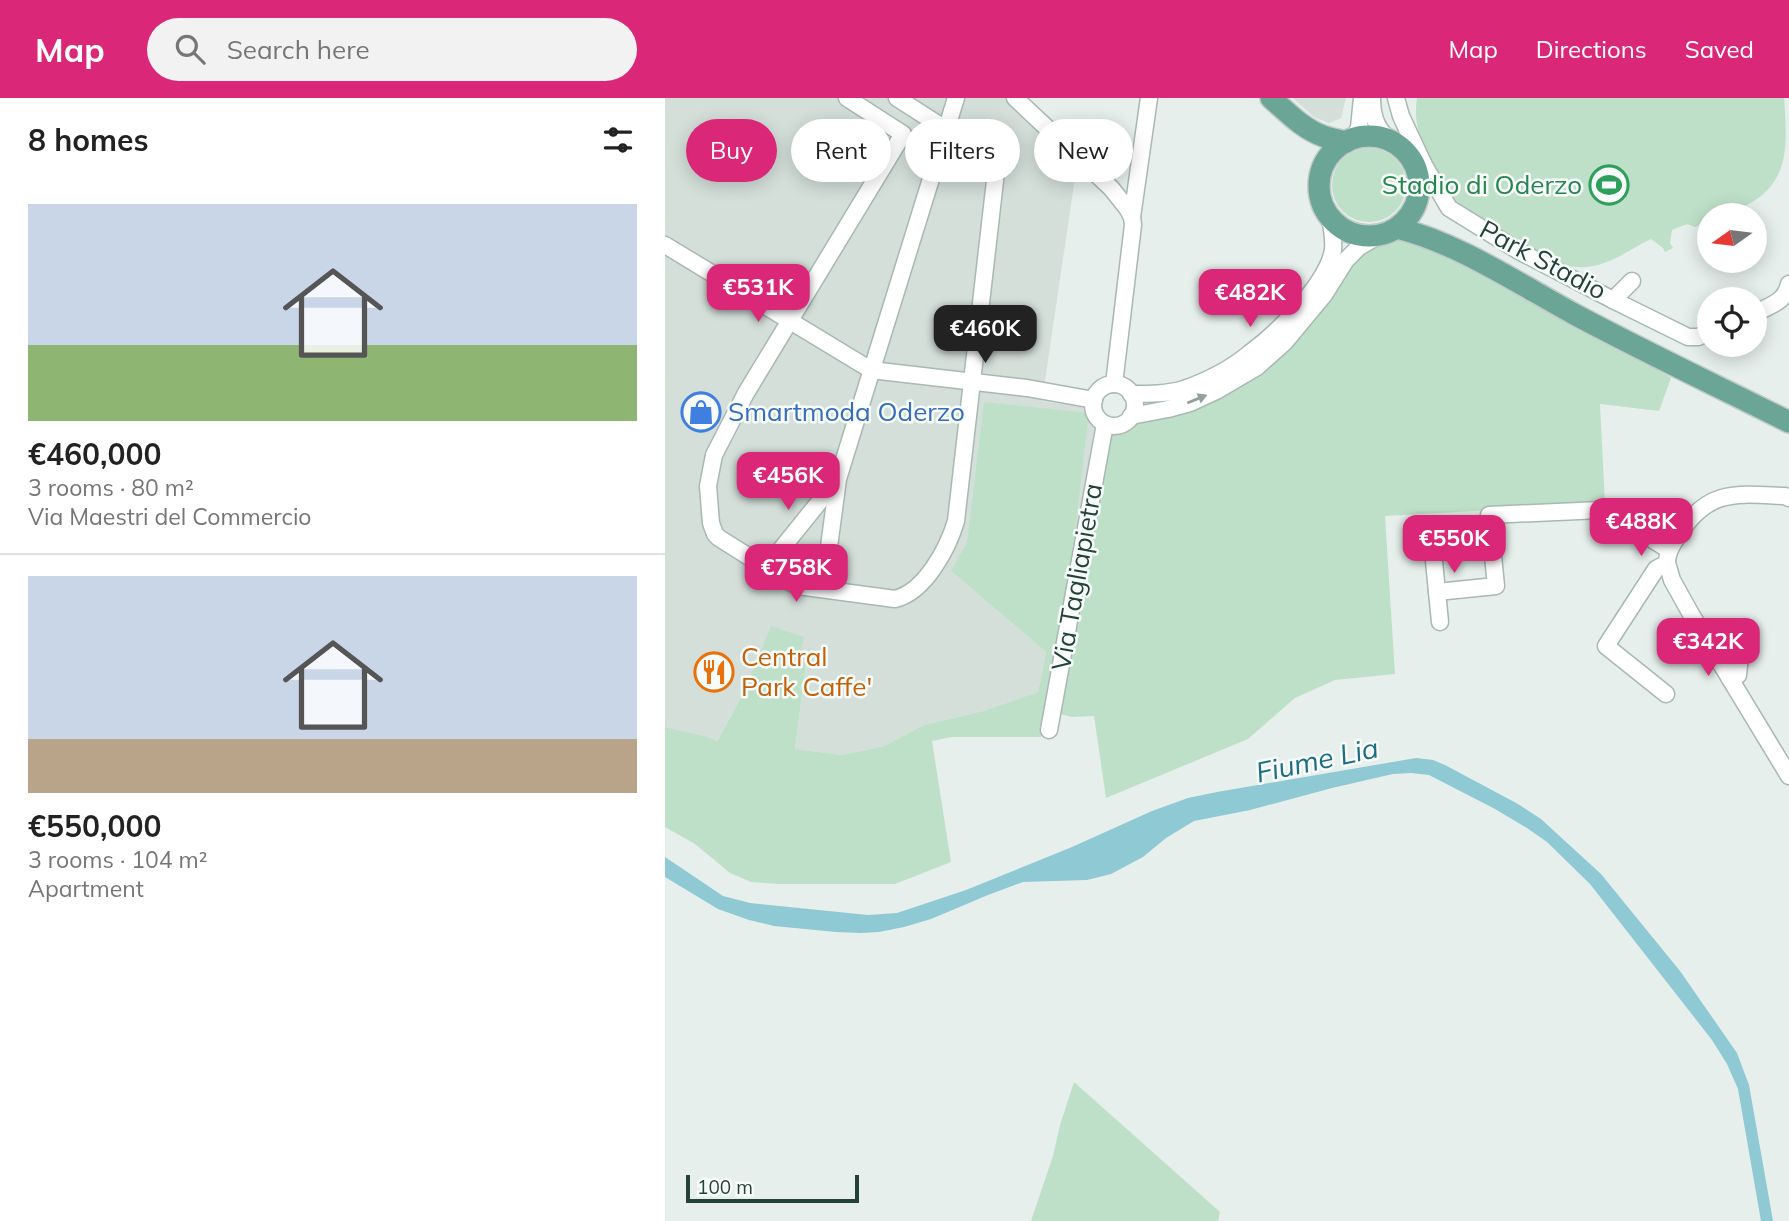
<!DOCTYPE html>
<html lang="en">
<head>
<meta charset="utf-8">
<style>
  body { margin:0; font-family:Mulish,sans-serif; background:#f2f2f2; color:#222; height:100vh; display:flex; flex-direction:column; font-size:26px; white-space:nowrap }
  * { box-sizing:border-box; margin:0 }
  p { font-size:23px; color:#767676 }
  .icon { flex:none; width:38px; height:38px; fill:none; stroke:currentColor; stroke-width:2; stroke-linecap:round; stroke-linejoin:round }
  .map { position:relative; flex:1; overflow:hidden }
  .drawer { display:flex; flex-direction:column; background:#fff; width:665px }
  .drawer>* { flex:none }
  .banner { position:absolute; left:21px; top:21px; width:665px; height:63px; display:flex; gap:14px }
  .needle { width:46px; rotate:256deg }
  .buttons { position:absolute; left:1032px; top:105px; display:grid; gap:14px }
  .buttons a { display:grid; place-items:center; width:70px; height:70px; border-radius:50%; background:#fff; box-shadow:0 4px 18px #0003; font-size:35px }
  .scale { position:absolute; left:21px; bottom:18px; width:173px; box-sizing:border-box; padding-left:7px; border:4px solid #24423a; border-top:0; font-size:19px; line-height:24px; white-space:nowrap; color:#24423a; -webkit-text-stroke:5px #f7fbf9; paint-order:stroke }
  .price { position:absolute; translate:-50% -60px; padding:0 16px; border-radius:14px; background:#db2777; color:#fff; font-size:23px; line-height:46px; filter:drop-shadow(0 2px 4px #0008) }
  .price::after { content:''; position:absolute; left:50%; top:42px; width:21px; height:16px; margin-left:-10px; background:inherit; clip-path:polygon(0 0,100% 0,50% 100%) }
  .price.on { background:#222; color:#fff }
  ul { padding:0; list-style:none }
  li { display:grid; align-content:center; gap:14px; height:371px; padding:0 28px }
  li+li { border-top:2px solid #e0e0e0 }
  li span { display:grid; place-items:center; height:217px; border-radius:0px; color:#555 }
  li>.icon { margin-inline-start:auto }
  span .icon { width:126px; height:126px; fill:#fffc; stroke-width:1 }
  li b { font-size:30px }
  h2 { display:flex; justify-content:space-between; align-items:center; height:84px; padding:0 28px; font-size:30px }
  .pill { padding:0 24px; border-radius:32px; background:#fff; box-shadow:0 4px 18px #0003; font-size:24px; line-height:63px }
  .pill.on { background:#db2777; color:#fff }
  header { display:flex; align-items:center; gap:42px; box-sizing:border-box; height:98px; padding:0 35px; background:#db2777; color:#fff }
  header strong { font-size:33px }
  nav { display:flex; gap:38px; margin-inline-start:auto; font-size:24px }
  .search { width:490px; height:63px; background:#f2f2f2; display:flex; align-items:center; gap:18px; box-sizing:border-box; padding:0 24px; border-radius:38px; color:#767676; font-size:26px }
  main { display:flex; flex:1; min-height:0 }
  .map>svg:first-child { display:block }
</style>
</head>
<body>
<header>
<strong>Map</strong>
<div class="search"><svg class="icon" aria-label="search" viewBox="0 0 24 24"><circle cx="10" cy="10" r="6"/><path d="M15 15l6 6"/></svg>Search here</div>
<nav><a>Map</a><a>Directions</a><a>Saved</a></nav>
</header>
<main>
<section class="drawer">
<h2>8 homes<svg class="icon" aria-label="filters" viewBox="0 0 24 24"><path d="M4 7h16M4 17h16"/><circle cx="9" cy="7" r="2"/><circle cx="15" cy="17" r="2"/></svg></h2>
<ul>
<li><span style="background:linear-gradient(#c9d6e8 65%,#8fb573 0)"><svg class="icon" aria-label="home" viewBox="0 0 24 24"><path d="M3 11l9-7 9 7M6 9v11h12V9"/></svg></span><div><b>€460,000</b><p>3 rooms · 80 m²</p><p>Via Maestri del Commercio</p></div></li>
<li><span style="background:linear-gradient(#c9d6e8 75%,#b9a48a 0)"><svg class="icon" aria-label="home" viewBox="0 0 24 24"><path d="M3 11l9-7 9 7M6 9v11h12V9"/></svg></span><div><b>€550,000</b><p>3 rooms · 104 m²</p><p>Apartment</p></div></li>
</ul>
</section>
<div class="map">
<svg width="1124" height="1123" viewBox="0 0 1124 1123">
  <rect width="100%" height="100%" fill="#e6efeb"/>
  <g fill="#d4dfda">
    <polygon points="0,0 341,0 412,66 377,303 416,309 424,315 428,325 429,333 406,467 286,473 381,554 373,594 318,613 259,627 219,648 177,657 130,651 141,566 134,564 79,594 51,644 40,638 0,629"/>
    <polygon points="628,0 681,0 676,20 664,25 649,19"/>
  </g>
  <g fill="#bfe0c8">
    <path d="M752 0H1119C1123 49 1124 85 1082 107 1069 113 1059 117 1045 117V123L1030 129 1022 126 1007 132 1005 145 1008 150 1000 154 998 150 986 141C961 153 941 171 912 169 894 168 878 157 863 149 838 137 811 122 790 103 784 98 780 88 776 81 761 54 747 32 752 0Z"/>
    <circle cx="704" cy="87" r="37"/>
    <polygon points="732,130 912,218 1006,280 994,313 935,306 940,406 720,418 730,576 670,582 630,600 583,641 441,700 429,618 407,619 387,614 447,327 452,327 462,323 503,311 659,197 713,138"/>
    <polygon points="319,304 424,315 406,467 376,639 287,639 267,643 286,764 230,786 113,786 86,784 65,775 30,746 0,729 0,629 40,638 52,643 79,594 106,528 139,539 134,564 141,565 130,651 177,657 219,648 259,627 318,613 373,594 381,554 286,473 302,445"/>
    <polygon points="409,984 555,1114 553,1123 366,1123 388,1058 395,1027"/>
  </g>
  <polygon fill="#8ec9d4" points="751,660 768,662 780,667 853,706 876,721 936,776 1015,873 1072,955 1084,987 1108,1123 1096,1123 1073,991 1062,966 1047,942 925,786 882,744 862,730 830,711 764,677 746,675 728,676 667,690 585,712 529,723 501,740 478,759 446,776 422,782 358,784 323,797 266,821 239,829 214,834 196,835 171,834 109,828 84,822 53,811 0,779 0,759 58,798 85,805 203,817 232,815 301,792 407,749 487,713 523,700 552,694"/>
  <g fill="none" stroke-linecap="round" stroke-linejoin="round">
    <g stroke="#a8b8b2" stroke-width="19">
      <g id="minor">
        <path d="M182 0 238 36 81 295 49 357 43 388 46 425 50 436 54 440 124 484 133 488 230 501C260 494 283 450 291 423L335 39"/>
        <polyline points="232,0 282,32"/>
        <polyline points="350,0 446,90 462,110 467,119"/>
        <path d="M707 0C707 20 712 31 726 44"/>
        <polyline points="731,0 736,18 759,67 784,110 852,152 948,202 967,183"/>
        <polyline points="688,41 694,30 697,0"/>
        <polyline points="0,147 206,272 362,290 429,302"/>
        <polyline points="948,202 1023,239 1033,239 1045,234"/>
        <path d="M1090 215C1105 208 1121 203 1124 186"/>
        <polyline points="449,286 468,127 467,119 484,0"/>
        <circle cx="449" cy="307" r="21"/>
        <path d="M466 296C484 296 502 296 519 291 542 283 567 270 585 255 612 235 662 186 668 152 669 141 667 130 665 120"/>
        <polyline points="466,318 503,311 525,305 551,293 592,269 620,244 659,197 681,162 694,149 713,138"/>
        <polyline points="766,433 775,524"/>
        <polyline points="1002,465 1007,482 1027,518 1124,678"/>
        <polyline points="101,470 171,383"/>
        <polyline points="161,491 162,464 173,381 291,0"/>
        <polyline points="772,494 831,488 824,417 936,412 943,414 1004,452"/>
        <polyline points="1065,581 1073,577 1076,549"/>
        <path d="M1001 596 941 548 991 471 1002 465C1002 453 1008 446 1014 436 1044 390 1072 396 1120 398L1124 400"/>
        <polyline points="384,632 440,326"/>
      </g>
    </g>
    <g stroke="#c2cac8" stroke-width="24">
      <g id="major">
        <path d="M606 0C622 14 638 31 658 38 665 41 674 42 681 44"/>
        <circle cx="704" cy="88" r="50"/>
        <path d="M732 130C793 145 854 186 909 216 980 254 1052 288 1124 324"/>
      </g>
    </g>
    <use href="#minor" stroke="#fff" stroke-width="16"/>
    <use href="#major" stroke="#6aa596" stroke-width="21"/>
  </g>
  <defs><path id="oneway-solid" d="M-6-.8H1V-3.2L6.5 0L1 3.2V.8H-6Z" transform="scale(1.75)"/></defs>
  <use fill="#92a09c" href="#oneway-solid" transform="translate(532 301) rotate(-22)"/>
  <defs>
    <g id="stadium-ring" transform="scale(2.0125)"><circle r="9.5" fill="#f7fbf9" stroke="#2e9e5b" stroke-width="1.5"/><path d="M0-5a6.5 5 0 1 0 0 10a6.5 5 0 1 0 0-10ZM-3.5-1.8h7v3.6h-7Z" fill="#2e9e5b"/></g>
    <g id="shop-ring" transform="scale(2.0125)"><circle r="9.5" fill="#f7fbf9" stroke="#3f7fe0" stroke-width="1.5"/><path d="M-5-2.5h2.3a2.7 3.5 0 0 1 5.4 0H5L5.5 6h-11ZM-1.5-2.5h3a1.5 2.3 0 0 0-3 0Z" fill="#3f7fe0"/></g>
    <g id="restaurant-ring" transform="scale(2.0125)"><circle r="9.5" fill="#f7fbf9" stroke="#e8710a" stroke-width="1.5"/><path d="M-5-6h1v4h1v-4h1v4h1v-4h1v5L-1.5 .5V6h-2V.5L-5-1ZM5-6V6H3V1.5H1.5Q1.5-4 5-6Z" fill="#e8710a"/></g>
  </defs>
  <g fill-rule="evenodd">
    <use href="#stadium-ring" x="944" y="87"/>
    <use href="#shop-ring" x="36" y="314"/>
    <use href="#restaurant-ring" x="49" y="574"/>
  </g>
  <g text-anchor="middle" stroke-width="5" stroke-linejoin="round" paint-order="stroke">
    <g font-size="26" fill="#27864d" stroke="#f7fbf9" text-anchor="end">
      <text x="917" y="96">Stadio di Oderzo</text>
    </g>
    <g font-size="26" fill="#24423a" stroke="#f7fbf9">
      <text transform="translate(878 162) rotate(28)" y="9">Park Stadio</text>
      <text transform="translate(412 479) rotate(-80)" y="9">Via Tagliapietra</text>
    </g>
    <g font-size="26" fill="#366cbe" stroke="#f7fbf9" text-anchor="start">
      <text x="63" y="323">Smartmoda Oderzo</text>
    </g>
    <g font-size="26" fill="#c56008" stroke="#f7fbf9" text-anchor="start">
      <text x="76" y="568">Central<tspan x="76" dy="30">Park Caffe'</tspan></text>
    </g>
    <g font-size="28" font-style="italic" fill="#1c6f80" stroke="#f7fbf9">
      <text transform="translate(652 662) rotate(-12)" y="10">Fiume Lia</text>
    </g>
  </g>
</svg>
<div class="buttons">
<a><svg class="needle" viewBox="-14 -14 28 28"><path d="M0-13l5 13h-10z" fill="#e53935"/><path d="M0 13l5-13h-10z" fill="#767676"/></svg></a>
<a><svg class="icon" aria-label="locate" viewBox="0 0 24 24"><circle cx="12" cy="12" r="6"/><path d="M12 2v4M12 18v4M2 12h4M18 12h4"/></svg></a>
</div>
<div class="scale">100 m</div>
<b class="price" style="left:93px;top:226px">€531K</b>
<b class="price" style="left:585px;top:231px">€482K</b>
<b class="price on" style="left:320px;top:267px">€460K</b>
<b class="price" style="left:123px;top:414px">€456K</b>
<b class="price" style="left:976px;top:460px">€488K</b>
<b class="price" style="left:789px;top:477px">€550K</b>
<b class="price" style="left:131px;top:506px">€758K</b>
<b class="price" style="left:1043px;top:580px">€342K</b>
<div class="banner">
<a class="pill on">Buy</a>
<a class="pill">Rent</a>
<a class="pill">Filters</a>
<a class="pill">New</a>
</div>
</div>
</main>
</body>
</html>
